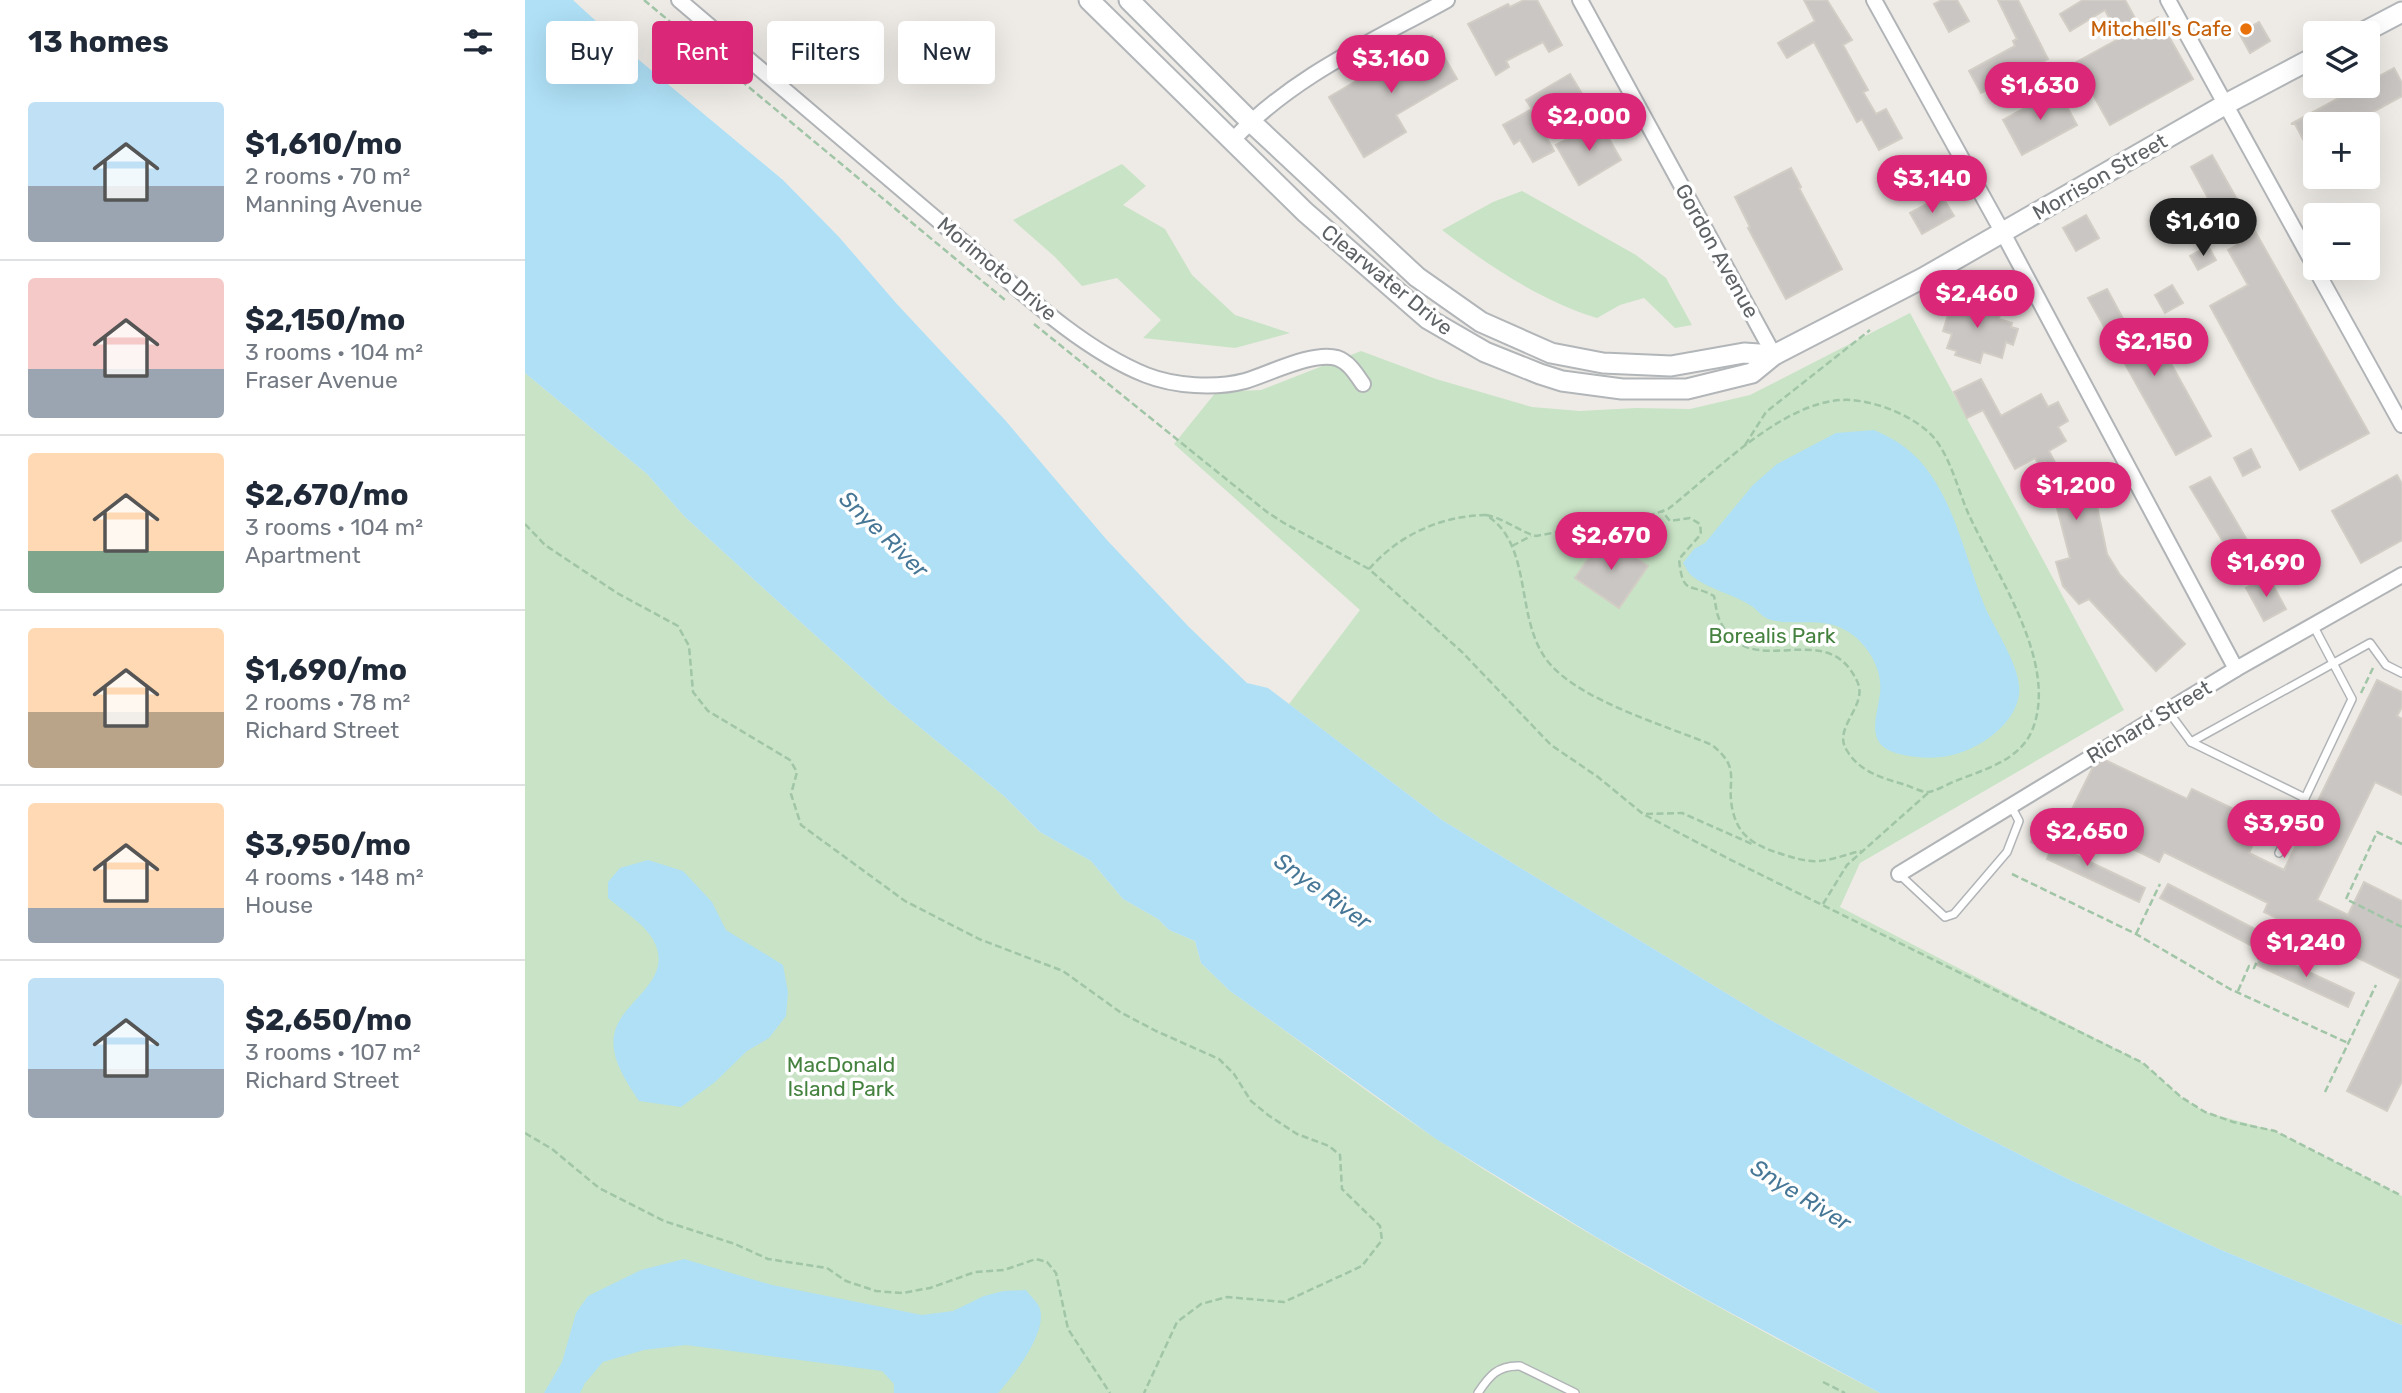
<!DOCTYPE html>
<html lang="en">
<head>
<meta charset="utf-8">
<style>
  body { margin:0; font-family:Rubik,sans-serif; background:#f2f2f3; color:#1f2937; height:100vh; display:flex; flex-direction:column; font-size:26px; white-space:nowrap }
  * { box-sizing:border-box; margin:0 }
  p { font-size:23px; color:#747a83 }
  .icon { flex:none; width:38px; height:38px; fill:none; stroke:currentColor; stroke-width:2; stroke-linecap:round; stroke-linejoin:round }
  .map { position:relative; flex:1; overflow:hidden }
  .details { display:flex; flex-direction:column; background:#fff; width:525px }
  .details>* { flex:none }
  .guide { position:absolute; left:21px; top:21px; width:665px; height:63px; display:flex; gap:14px }
  .fabs { position:absolute; left:1778px; top:21px; display:grid; gap:14px }
  .fabs a { display:grid; place-items:center; width:77px; height:77px; border-radius:7px; background:#fff; box-shadow:0 7px 28px #0002; font-size:35px }
  .price { position:absolute; translate:-50% -60px; padding:0 16px; border-radius:24px; background:#db2777; color:#fff; font-size:23px; line-height:46px; filter:drop-shadow(0 2px 4px #0008) }
  .price::after { content:''; position:absolute; left:50%; top:42px; width:21px; height:16px; margin-left:-10px; background:inherit; clip-path:polygon(0 0,100% 0,50% 100%) }
  .price.active { background:#222; color:#fff }
  ul { padding:0; list-style:none }
  li { display:flex; align-items:center; gap:21px; height:175px; padding:0 28px }
  li+li { border-top:2px solid #e0e1e3 }
  li span { display:grid; place-items:center; flex:none; width:196px; height:140px; border-radius:7px; color:#555 }
  li>.icon { margin-inline-start:auto }
  span .icon { width:84px; height:84px; fill:#fffc; stroke-width:1 }
  li b { font-size:30px }
  h2 { display:flex; justify-content:space-between; align-items:center; height:84px; padding:0 28px; font-size:30px }
  .tag { padding:0 24px; border-radius:7px; background:#fff; box-shadow:0 7px 28px #0002; font-size:24px; line-height:63px }
  .tag.active { background:#db2777; color:#fff }
  main { display:flex; flex:1; min-height:0 }
  .map>svg:first-child { display:block }
</style>
</head>
<body>
<main>
<section class="details">
<h2>13 homes<svg class="icon" aria-label="filters" viewBox="0 0 24 24"><path d="M4 7h16M4 17h16"/><circle cx="9" cy="7" r="2"/><circle cx="15" cy="17" r="2"/></svg></h2>
<ul>
<li><span style="background:linear-gradient(#bfe0f5 60%,#9aa5b1 0)"><svg class="icon" aria-label="home" viewBox="0 0 24 24"><path d="M3 11l9-7 9 7M6 9v11h12V9"/></svg></span><div><b>$1,610/mo</b><p>2 rooms · 70 m²</p><p>Manning Avenue</p></div></li>
<li><span style="background:linear-gradient(#f6c9c9 65%,#9aa5b1 0)"><svg class="icon" aria-label="home" viewBox="0 0 24 24"><path d="M3 11l9-7 9 7M6 9v11h12V9"/></svg></span><div><b>$2,150/mo</b><p>3 rooms · 104 m²</p><p>Fraser Avenue</p></div></li>
<li><span style="background:linear-gradient(#ffd9b3 70%,#7fa58c 0)"><svg class="icon" aria-label="home" viewBox="0 0 24 24"><path d="M3 11l9-7 9 7M6 9v11h12V9"/></svg></span><div><b>$2,670/mo</b><p>3 rooms · 104 m²</p><p>Apartment</p></div></li>
<li><span style="background:linear-gradient(#ffd9b3 60%,#b9a48a 0)"><svg class="icon" aria-label="home" viewBox="0 0 24 24"><path d="M3 11l9-7 9 7M6 9v11h12V9"/></svg></span><div><b>$1,690/mo</b><p>2 rooms · 78 m²</p><p>Richard Street</p></div></li>
<li><span style="background:linear-gradient(#ffd9b3 75%,#9aa5b1 0)"><svg class="icon" aria-label="home" viewBox="0 0 24 24"><path d="M3 11l9-7 9 7M6 9v11h12V9"/></svg></span><div><b>$3,950/mo</b><p>4 rooms · 148 m²</p><p>House</p></div></li>
<li><span style="background:linear-gradient(#bfe0f5 65%,#9aa5b1 0)"><svg class="icon" aria-label="home" viewBox="0 0 24 24"><path d="M3 11l9-7 9 7M6 9v11h12V9"/></svg></span><div><b>$2,650/mo</b><p>3 rooms · 107 m²</p><p>Richard Street</p></div></li>
</ul>
</section>
<div class="map">
<svg width="1877" height="1393" viewBox="0 0 1877 1393">
  <rect width="100%" height="100%" fill="#eeebe6"/>
  <g fill="#c9e3c6">
    <polygon points="597,164 621,186 598,205 640,229 667,275 710,315 765,333 710,348 618,338 636,320 592,278 557,286 530,257 488,220"/>
    <path d="M997 191 1111 255 1141 278 1167 325 1150 328 1119 298 1095 305 1072 318C1016 301 964 266 917 230L968 202Z"/>
    <polygon points="1385,313 1599,710 1335,863 1315,907 1618,1063 1656,1097 1680,1112 1750,1131 1877,1196 1877,1325 1694,1249 1541,1178 1435,1124 1242,1018 917,820 764,704 835,610 649,444 691,392 736,390 836,351 911,379 1007,407 1055,411 1111,408 1165,409 1225,395"/>
    <path d="M0 373 122 474 160 517 215 567 365 703 479 796 515 832 566 861 598 899 633 919 644 930 670 941 676 963 705 991C774 1040 842 1093 913 1140 1055 1232 1204 1315 1355 1393H0Z"/>
  </g>
  <g fill="#afe0f6">
    <polygon points="0,0 48,0 108,55 258,180 314,237 371,303 480,420 581,539 663,626 722,683 743,688 917,820 1242,1018 1435,1124 1541,1178 1694,1249 1877,1325 1877,1393 1355,1393 1180,1299 1071,1237 947,1161 911,1139 705,991 676,963 670,941 644,930 633,919 598,899 566,861 515,832 479,796 365,703 215,567 160,517 122,474 0,373"/>
    <path d="M1349 430C1373 440 1391 453 1406 475 1433 515 1442 563 1460 607 1470 630 1498 670 1494 695 1489 728 1447 754 1416 757 1403 759 1387 757 1374 754 1339 745 1352 719 1355 693 1358 669 1342 643 1322 631 1299 617 1275 625 1250 621 1239 619 1236 614 1228 607 1210 594 1184 590 1167 576 1163 573 1161 567 1158 563L1169 549 1180 543 1228 485 1252 464 1311 433Z"/>
    <path d="M123 860 158 871 187 902 201 930 258 965 263 992 261 1016 244 1038 222 1051 190 1082 156 1107 114 1101C101 1081 83 1056 90 1031 99 999 152 979 127 938 118 923 97 910 83 898V882L95 868Z"/>
    <path d="M159 1259 247 1285 397 1315 428 1311 459 1296 478 1291 501 1290C505 1296 513 1302 515 1309 522 1333 489 1375 473 1393H369V1384L357 1371 161 1345 119 1350 78 1362 60 1383 55 1393H19L37 1362 51 1313 63 1296 116 1270Z"/>
  </g>
  <g fill="#cac6c3" stroke="#d2cdc5" stroke-width="2">
    <polygon points="999,0 1012,0 1037,45 1024,52 1018,42 981,61 984,67 971,75 943,24 983,4 985,7"/>
    <polygon points="1279,0 1302,0 1327,40 1318,45 1343,90 1338,92 1351,114 1361,109 1377,138 1354,150 1337,119 1332,122 1289,42 1262,58 1253,43 1290,21"/>
    <polygon points="1417,0 1432,0 1444,21 1424,32 1409,4"/>
    <polygon points="1473,0 1493,0 1523,59 1456,93 1444,71 1490,46 1488,41 1492,39"/>
    <polygon points="1558,0 1600,0 1615,27 1633,17 1668,79 1585,125 1550,63 1595,38 1580,10 1545,31 1535,14"/>
    <polygon points="1734,22 1745,41 1725,53 1714,33"/>
    <polygon points="907,36 932,79 871,115 881,132 839,157 804,97"/>
    <polygon points="1869,68 1877,83 1877,96 1826,124 1790,124 1790,162 1770,124 1766,124 1836,86 1843,86 1843,82"/>
    <polygon points="1045,74 1059,97 1014,123 1029,151 1008,162 995,140 989,144 978,125 1007,109 1001,100"/>
    <polygon points="1533,90 1552,125 1497,155 1478,120"/>
    <polygon points="1074,121 1096,160 1054,185 1031,145"/>
    <polygon points="1687,155 1844,433 1775,470 1685,306 1723,285 1703,250 1712,245 1696,217 1668,234 1656,214 1683,198 1666,167"/>
    <polygon points="1266,168 1276,187 1274,188 1317,269 1261,299 1223,228 1225,227 1210,197"/>
    <polygon points="1417,196 1429,216 1397,234 1385,213"/>
    <polygon points="1561,215 1574,238 1551,251 1538,228"/>
    <polygon points="1683,246 1691,260 1673,270 1665,256"/>
    <polygon points="1647,285 1658,303 1640,313 1630,295"/>
    <polygon points="1582,289 1609,339 1627,329 1686,436 1651,455 1563,298"/>
    <polygon points="1429,295 1476,310 1474,319 1487,323 1486,327 1493,329 1488,345 1481,342 1477,358 1458,352 1455,363 1430,355 1432,351 1422,348 1427,334 1418,331"/>
    <polygon points="1456,379 1476,416 1516,394 1523,407 1533,402 1543,421 1533,427 1541,441 1524,451 1535,472 1563,463 1582,554 1595,575 1660,644 1631,671 1564,599 1554,604 1538,586 1531,562 1545,558 1520,462 1514,465 1510,458 1490,469 1458,410 1442,418 1429,392"/>
    <polygon points="1726,449 1735,467 1718,476 1709,458"/>
    <polygon points="1872,475 1877,484 1877,540 1836,563 1807,511"/>
    <polygon points="1685,477 1722,540 1703,550 1665,487"/>
    <polygon points="1079,536 1123,566 1094,608 1050,578"/>
    <polygon points="1743,576 1761,609 1739,621 1721,588"/>
    <polygon points="1852,680 1877,692 1877,707 1872,716 1877,719 1877,795 1850,782 1792,900 1823,915 1839,882 1877,901 1877,1081 1862,1111 1822,1091 1876,979 1739,912 1743,903 1639,852 1634,862 1543,817 1568,767 1580,760 1662,799 1667,789 1738,823 1724,853 1759,870"/>
    <polygon points="1511,830 1533,840 1531,846 1620,888 1614,902 1522,859 1525,851 1506,842"/>
    <polygon points="1643,884 1732,930 1725,945 1635,898"/>
    <polygon points="1739,951 1829,993 1823,1007 1732,965"/>
  </g>
  <g fill="none" stroke-linecap="round" stroke-linejoin="round">
    <g stroke="#b1b4b7" stroke-width="10">
      <g id="lane">
        <polyline points="1643,711 1666,742 1845,643 1861,665 1877,673"/>
        <polyline points="1666,742 1780,798"/>
        <polyline points="1754,853 1827,699 1788,625"/>
        <polyline points="1374,874 1420,917 1429,914 1482,852 1494,821 1486,806"/>
        <path d="M953 1393C964 1376 973 1365 995 1366L1050 1393"/>
      </g>
    </g>
    <g stroke="#b1b4b7" stroke-width="18">
      <g id="street">
        <path d="M154 0C246 78 337 156 429 234 485 281 553 348 621 375 649 386 690 389 720 381 744 374 788 351 812 358 824 362 831 374 838 384"/>
        <polyline points="1055,0 1249,355"/>
        <polyline points="1349,0 1478,233 1711,669"/>
        <polyline points="1643,0 1790,267"/>
        <path d="M707 141C766 77 846 42 922 0"/>
        <polyline points="1790,268 1877,425"/>
        <polyline points="1374,874 1711,669 1877,575"/>
      </g>
    </g>
    <g stroke="#b2b6b9" stroke-width="23">
      <g id="secondary">
        <polyline points="564,0 780,212 903,319 960,352 1015,374 1037,381 1097,389 1162,389 1227,373 1249,355 1398,278 1701,104 1790,57"/>
        <polyline points="604,0 725,121 892,277 956,322 1026,353 1078,363 1146,366 1219,353 1249,355"/>
        <polyline points="1837,33 1877,12"/>
      </g>
    </g>
    <g stroke="#a1c5a7" stroke-width="2.5" stroke-dasharray="7 3.5" stroke-linecap="butt">
      <polyline points="119,0 480,300"/>
      <polyline points="509,324 742,512 759,523 844,569 937,652 1026,745 1073,777 1118,814 1204,859 1618,1063 1656,1097 1680,1112 1708,1122 1750,1131 1877,1196"/>
      <polyline points="1220,445 1241,412 1345,330"/>
      <path d="M961 515C981 519 993 531 1011 536L1129 514 1143 509C1191 472 1262 396 1326 400 1354 402 1392 417 1410 439 1427 461 1433 491 1444 515 1471 574 1533 662 1508 728 1496 761 1457 770 1428 782 1421 785 1409 792 1402 792 1396 792 1387 787 1381 785 1357 778 1334 772 1321 749 1308 727 1344 705 1332 681 1301 615 1227 684 1196 623 1191 614 1191 605 1189 596 1164 582 1158 597 1154 559L1176 534 1175 524 1165 518 1145 521 1137 511"/>
      <polyline points="0,524 20,545 92,593 153,626 164,646 168,692 183,711 265,760 272,772 266,794 276,825 380,901 454,939 538,971 595,1012 631,1031 694,1059 709,1074 726,1101 743,1115 772,1134 804,1146 815,1155 817,1189 855,1226 857,1240 837,1266 759,1302 702,1297 676,1304 652,1322 619,1393"/>
      <polyline points="987,546 1006,536"/>
      <path d="M844 569C874 535 915 516 961 515 1010 545 988 622 1025 664 1058 702 1140 725 1187 745 1218 770 1200 780 1208 812 1215 841 1237 848 1263 856 1273 859 1283 862 1294 861 1308 860 1322 854 1336 851"/>
      <polyline points="1836,693 1848,668"/>
      <polyline points="1121,814 1157,813 1227,844"/>
      <polyline points="1877,844 1852,832 1821,899 1877,927"/>
      <polyline points="1487,874 1611,934 1705,989 1823,1043"/>
      <polyline points="1298,904 1322,865 1403,793"/>
      <polyline points="1611,934 1635,884"/>
      <polyline points="1713,991 1724,966 1729,968 1740,943"/>
      <polyline points="1800,1092 1851,985"/>
      <polyline points="0,1133 27,1149 74,1188 139,1221 210,1244 243,1259 302,1268 321,1281 351,1291 377,1293 405,1288 450,1272 479,1270 511,1259 522,1262 531,1273 543,1329 585,1393"/>
      <polyline points="1298,1382 1320,1393"/>
    </g>
    <use href="#lane" stroke="#fff" stroke-width="7"/>
    <use href="#street" stroke="#fff" stroke-width="14"/>
    <use href="#secondary" stroke="#fff" stroke-width="19"/>
  </g>
  <circle fill="#e8710a" stroke="#fff" stroke-width="2.5" cx="1721" cy="29" r="7"/>
  <g text-anchor="middle" stroke-width="7" stroke-linejoin="round" paint-order="stroke">
    <g font-size="21" fill="#c56008" stroke="#fff" text-anchor="end">
      <text x="1707" y="36">Mitchell's Cafe</text>
    </g>
    <g font-size="21" fill="#5e6265" stroke="#fff">
      <text transform="translate(1575 177) rotate(-30)" y="7">Morrison Street</text>
      <text transform="translate(1192 251) rotate(61)" y="7">Gordon Avenue</text>
      <text transform="translate(472 269) rotate(40)" y="7">Morimoto Drive</text>
      <text transform="translate(862 280) rotate(39)" y="7">Clearwater Drive</text>
      <text transform="translate(1624 722) rotate(-31)" y="7">Richard Street</text>
    </g>
    <g font-size="21" fill="#45823f" stroke="#fff">
      <text x="1247" y="643">Borealis Park</text>
      <text x="316" y="1072">MacDonald<tspan x="316" dy="24">Island Park</tspan></text>
    </g>
    <g font-size="23" font-style="italic" fill="#477796" stroke="#fff">
      <text transform="translate(359 534) rotate(44)" y="8">Snye River</text>
      <text transform="translate(798 891) rotate(36)" y="8">Snye River</text>
      <text transform="translate(1276 1195) rotate(32)" y="8">Snye River</text>
    </g>
  </g>
</svg>
<div class="fabs">
<a><svg class="icon" aria-label="layers" viewBox="0 0 24 24"><path d="M12 4l9 5-9 5-9-5zM3 14l9 5 9-5"/></svg></a>
<a>+</a>
<a>−</a>
</div>
<b class="price" style="left:866px;top:95px">$3,160</b>
<b class="price" style="left:1515px;top:122px">$1,630</b>
<b class="price" style="left:1064px;top:153px">$2,000</b>
<b class="price" style="left:1407px;top:215px">$3,140</b>
<b class="price active" style="left:1678px;top:258px">$1,610</b>
<b class="price" style="left:1452px;top:330px">$2,460</b>
<b class="price" style="left:1629px;top:378px">$2,150</b>
<b class="price" style="left:1551px;top:522px">$1,200</b>
<b class="price" style="left:1086px;top:572px">$2,670</b>
<b class="price" style="left:1741px;top:599px">$1,690</b>
<b class="price" style="left:1759px;top:860px">$3,950</b>
<b class="price" style="left:1562px;top:868px">$2,650</b>
<b class="price" style="left:1781px;top:979px">$1,240</b>
<div class="guide">
<a class="tag">Buy</a>
<a class="tag active">Rent</a>
<a class="tag">Filters</a>
<a class="tag">New</a>
</div>
</div>
</main>
</body>
</html>
